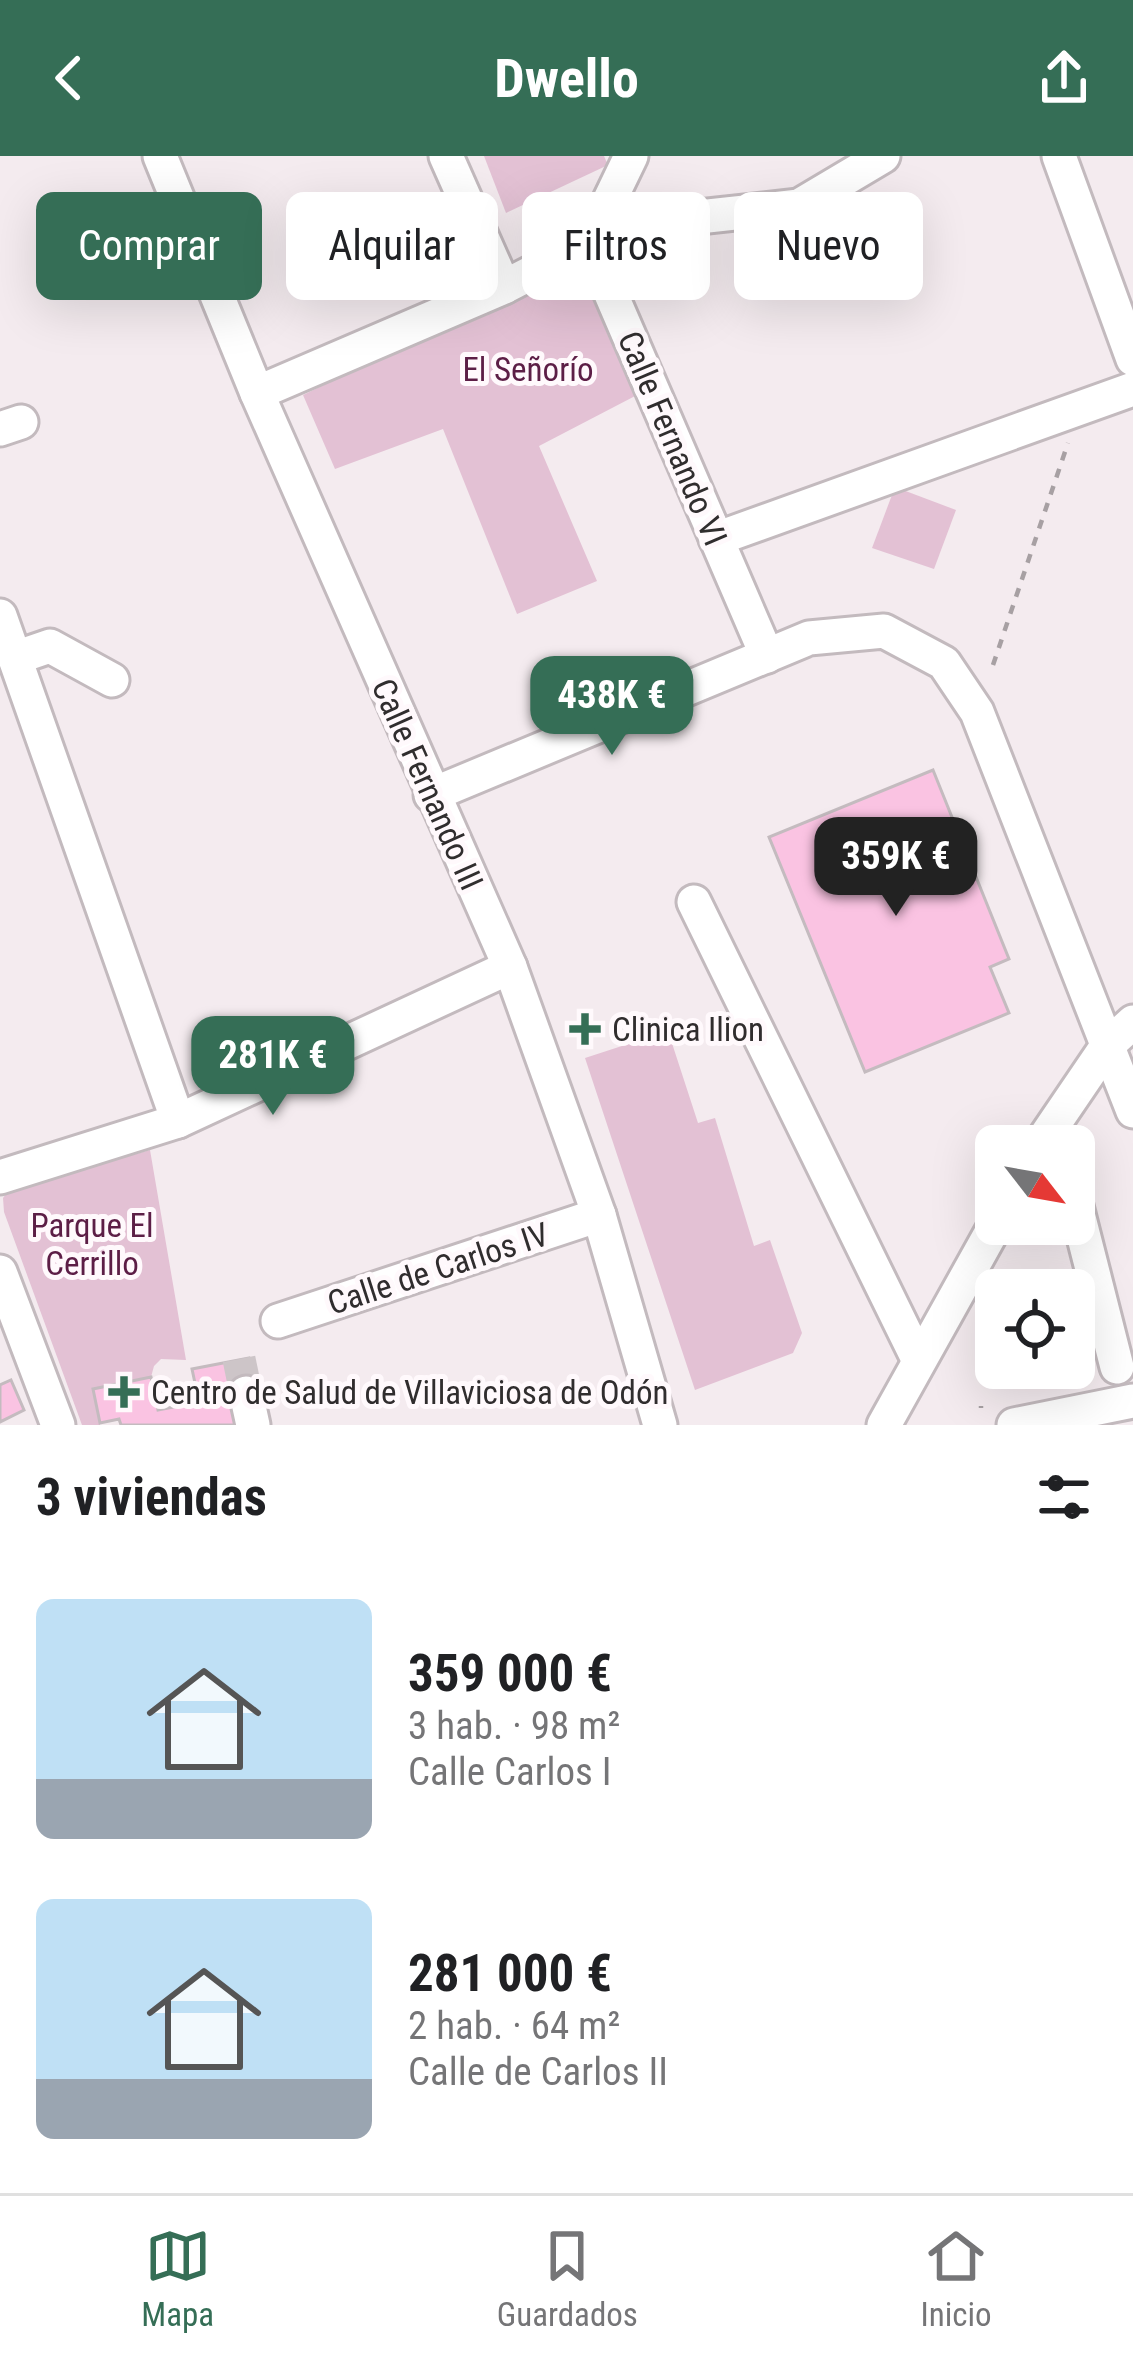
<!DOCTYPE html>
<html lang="es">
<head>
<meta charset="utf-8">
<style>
  body { margin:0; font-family:"Roboto Condensed",sans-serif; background:#f6f6f6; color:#202124; height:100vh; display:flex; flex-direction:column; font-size:45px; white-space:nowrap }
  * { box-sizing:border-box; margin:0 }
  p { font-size:39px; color:#757577 }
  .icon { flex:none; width:66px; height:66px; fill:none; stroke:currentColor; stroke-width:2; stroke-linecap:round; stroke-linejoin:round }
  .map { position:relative; height:1269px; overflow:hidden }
  .side { display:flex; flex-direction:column; background:#fff; flex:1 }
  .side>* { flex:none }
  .top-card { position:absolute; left:36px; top:36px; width:1062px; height:108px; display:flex; gap:24px }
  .needle { width:78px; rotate:121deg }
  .fabs { position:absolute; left:975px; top:969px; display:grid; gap:24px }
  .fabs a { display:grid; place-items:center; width:120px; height:120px; border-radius:18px; background:#fff; box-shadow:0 12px 48px #0002; font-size:60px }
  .price { position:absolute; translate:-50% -102px; padding:0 27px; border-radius:24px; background:#356e56; color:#fff; font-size:39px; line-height:78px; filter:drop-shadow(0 3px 6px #0008) }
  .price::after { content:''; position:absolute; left:50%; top:72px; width:36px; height:27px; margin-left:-18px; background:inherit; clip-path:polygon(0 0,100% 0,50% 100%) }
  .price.on { background:#222; color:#fff }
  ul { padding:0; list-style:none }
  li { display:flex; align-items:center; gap:36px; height:300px; padding:0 36px }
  li span { display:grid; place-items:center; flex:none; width:336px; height:240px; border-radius:18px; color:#555 }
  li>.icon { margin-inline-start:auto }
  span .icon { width:144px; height:144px; fill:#fffc; stroke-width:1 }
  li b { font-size:51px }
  h2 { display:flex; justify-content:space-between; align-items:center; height:144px; padding:0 36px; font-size:51px }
  .chip { padding:0 42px; border-radius:18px; background:#fff; box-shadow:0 12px 48px #0002; font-size:42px; line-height:108px }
  .chip.on { background:#356e56; color:#fff }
  header { display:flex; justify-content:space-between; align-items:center; height:156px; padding:0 36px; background:#356e56; color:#fff; font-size:54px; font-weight:700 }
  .dock { display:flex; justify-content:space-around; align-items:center; height:168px; border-top:3px solid #e0e0e0; background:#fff; font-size:33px; color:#757577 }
  .dock a { display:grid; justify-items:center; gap:6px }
  .dock .on { color:#356e56 }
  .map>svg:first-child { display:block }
</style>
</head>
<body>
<header><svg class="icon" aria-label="back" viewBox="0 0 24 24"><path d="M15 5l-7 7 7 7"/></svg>Dwello<svg class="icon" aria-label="share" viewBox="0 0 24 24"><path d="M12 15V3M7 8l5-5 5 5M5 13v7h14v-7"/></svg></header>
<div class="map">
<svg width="1133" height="1269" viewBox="0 0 1133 1269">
  <rect width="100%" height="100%" fill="#f4ebef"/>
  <g fill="#e3c1d4">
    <polygon points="484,0 604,0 608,9 506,57"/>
    <polygon points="579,106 637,239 539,290 597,425 517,458 443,273 335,313 303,239"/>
    <polygon points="895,331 956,354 934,413 872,392"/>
    <polygon points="668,875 698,967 715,962 754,1090 770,1084 802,1177 793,1197 695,1234 585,902"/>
    <polygon points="150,994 186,1204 161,1203 154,1210 151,1221 93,1233 100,1269 82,1269 4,1056 3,1042 9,1034"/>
  </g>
  <g fill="#fac3e2" stroke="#c4bbbf" stroke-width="3">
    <polygon points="933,614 1009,803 990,811 1009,857 865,916 769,681"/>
    <polygon points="249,1202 256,1235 242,1269 121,1269 119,1263 100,1267 93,1233 151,1221 158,1254 199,1246 192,1213"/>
    <polygon points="11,1224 24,1254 0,1266 0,1229"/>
  </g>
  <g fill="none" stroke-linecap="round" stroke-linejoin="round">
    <polyline stroke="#cdc5c8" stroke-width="33" stroke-dasharray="33 16" stroke-linecap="butt" points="239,1203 246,1237"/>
    <g stroke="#c3babe" stroke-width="39">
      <g id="minor">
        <polyline points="160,0 257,237 510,811 599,1059 660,1269"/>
        <polyline points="446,0 504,131"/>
        <polyline points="631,0 589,87 767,500"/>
        <polyline points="1059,0 1133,203"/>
        <polyline points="257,237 504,131 589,87 662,65 799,50 883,0"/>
        <polyline points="0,273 21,266"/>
        <polyline points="716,383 1133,233"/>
        <polyline points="0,460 178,965"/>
        <polyline points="15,502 50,490 112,524"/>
        <polyline points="431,639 809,482 884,475 944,507 977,556 1133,955"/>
        <polyline points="694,746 919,1205"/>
        <polyline points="1039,990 1107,890 1133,866"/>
        <polyline points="0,1021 178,965 510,811"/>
        <polyline points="1074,1042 1117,1211"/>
        <polyline points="0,1116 58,1269"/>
        <polyline points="278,1165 599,1059"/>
        <polyline points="246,1237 253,1269"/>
        <polyline points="884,1269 996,1068"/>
        <polyline points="1014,1269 1133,1245"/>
      </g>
    </g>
    <g stroke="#a7a0a3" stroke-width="4.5" stroke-dasharray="9 9" stroke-linecap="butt">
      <polyline points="993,509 1068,287"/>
      <polyline points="981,1250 981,1252"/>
    </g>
    <use href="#minor" stroke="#fff" stroke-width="33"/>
  </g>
  <g fill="#356e56" stroke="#fff9fc" stroke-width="4.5">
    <path d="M579 855h12v12h12v12h-12v12h-12v-12h-12v-12h12z"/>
    <path d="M118 1218h12v12h12v12h-12v12h-12v-12h-12v-12h12z"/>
  </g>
  <g text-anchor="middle" stroke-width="10" stroke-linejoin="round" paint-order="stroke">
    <g font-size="33" fill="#5c1e46" stroke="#fff9fc">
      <text x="528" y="225">El Señorío</text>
      <text x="92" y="1081">Parque El<tspan x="92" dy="38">Cerrillo</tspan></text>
    </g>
    <g font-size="33" fill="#302d2e" stroke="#fff9fc">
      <text transform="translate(673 282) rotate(67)" y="12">Calle Fernando VI</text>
      <text transform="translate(428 628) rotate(66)" y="12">Calle Fernando III</text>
      <text transform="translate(438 1112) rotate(-18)" y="12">Calle de Carlos IV</text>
    </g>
    <g font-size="33" fill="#302d2e" stroke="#fff9fc" text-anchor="start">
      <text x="612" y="885">Clinica Ilion</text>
      <text x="151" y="1248">Centro de Salud de Villaviciosa de Odón</text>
    </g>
  </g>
</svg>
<div class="fabs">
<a><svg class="needle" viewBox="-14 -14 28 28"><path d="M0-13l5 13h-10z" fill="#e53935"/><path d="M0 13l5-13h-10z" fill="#757577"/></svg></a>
<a><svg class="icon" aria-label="locate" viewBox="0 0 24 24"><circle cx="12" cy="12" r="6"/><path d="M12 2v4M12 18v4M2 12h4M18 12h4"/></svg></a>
</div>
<b class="price" style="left:612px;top:602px">438K €</b>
<b class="price on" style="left:896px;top:763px">359K €</b>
<b class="price" style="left:273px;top:962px">281K €</b>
<div class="top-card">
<a class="chip on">Comprar</a>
<a class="chip">Alquilar</a>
<a class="chip">Filtros</a>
<a class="chip">Nuevo</a>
</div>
</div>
<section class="side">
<h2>3 viviendas<svg class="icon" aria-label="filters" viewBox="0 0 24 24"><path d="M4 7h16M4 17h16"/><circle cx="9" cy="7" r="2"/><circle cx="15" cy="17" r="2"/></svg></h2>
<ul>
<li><span style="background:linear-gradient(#bfe0f5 75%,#9aa5b1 0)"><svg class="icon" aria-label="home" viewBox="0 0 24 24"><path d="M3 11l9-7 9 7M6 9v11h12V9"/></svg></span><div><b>359 000 €</b><p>3 hab. · 98 m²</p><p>Calle Carlos I</p></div></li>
<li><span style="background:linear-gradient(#bfe0f5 75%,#9aa5b1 0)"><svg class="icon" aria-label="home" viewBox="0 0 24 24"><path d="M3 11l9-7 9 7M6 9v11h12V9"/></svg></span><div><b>281 000 €</b><p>2 hab. · 64 m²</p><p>Calle de Carlos II</p></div></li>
</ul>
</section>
<nav class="dock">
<a class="on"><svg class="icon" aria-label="map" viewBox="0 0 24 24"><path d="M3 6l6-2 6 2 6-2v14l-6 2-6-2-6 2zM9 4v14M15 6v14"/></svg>Mapa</a>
<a><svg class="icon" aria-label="saved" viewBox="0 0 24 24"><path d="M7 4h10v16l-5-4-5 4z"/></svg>Guardados</a>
<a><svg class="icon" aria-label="home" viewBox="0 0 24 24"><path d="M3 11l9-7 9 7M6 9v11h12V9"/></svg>Inicio</a>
</nav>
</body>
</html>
